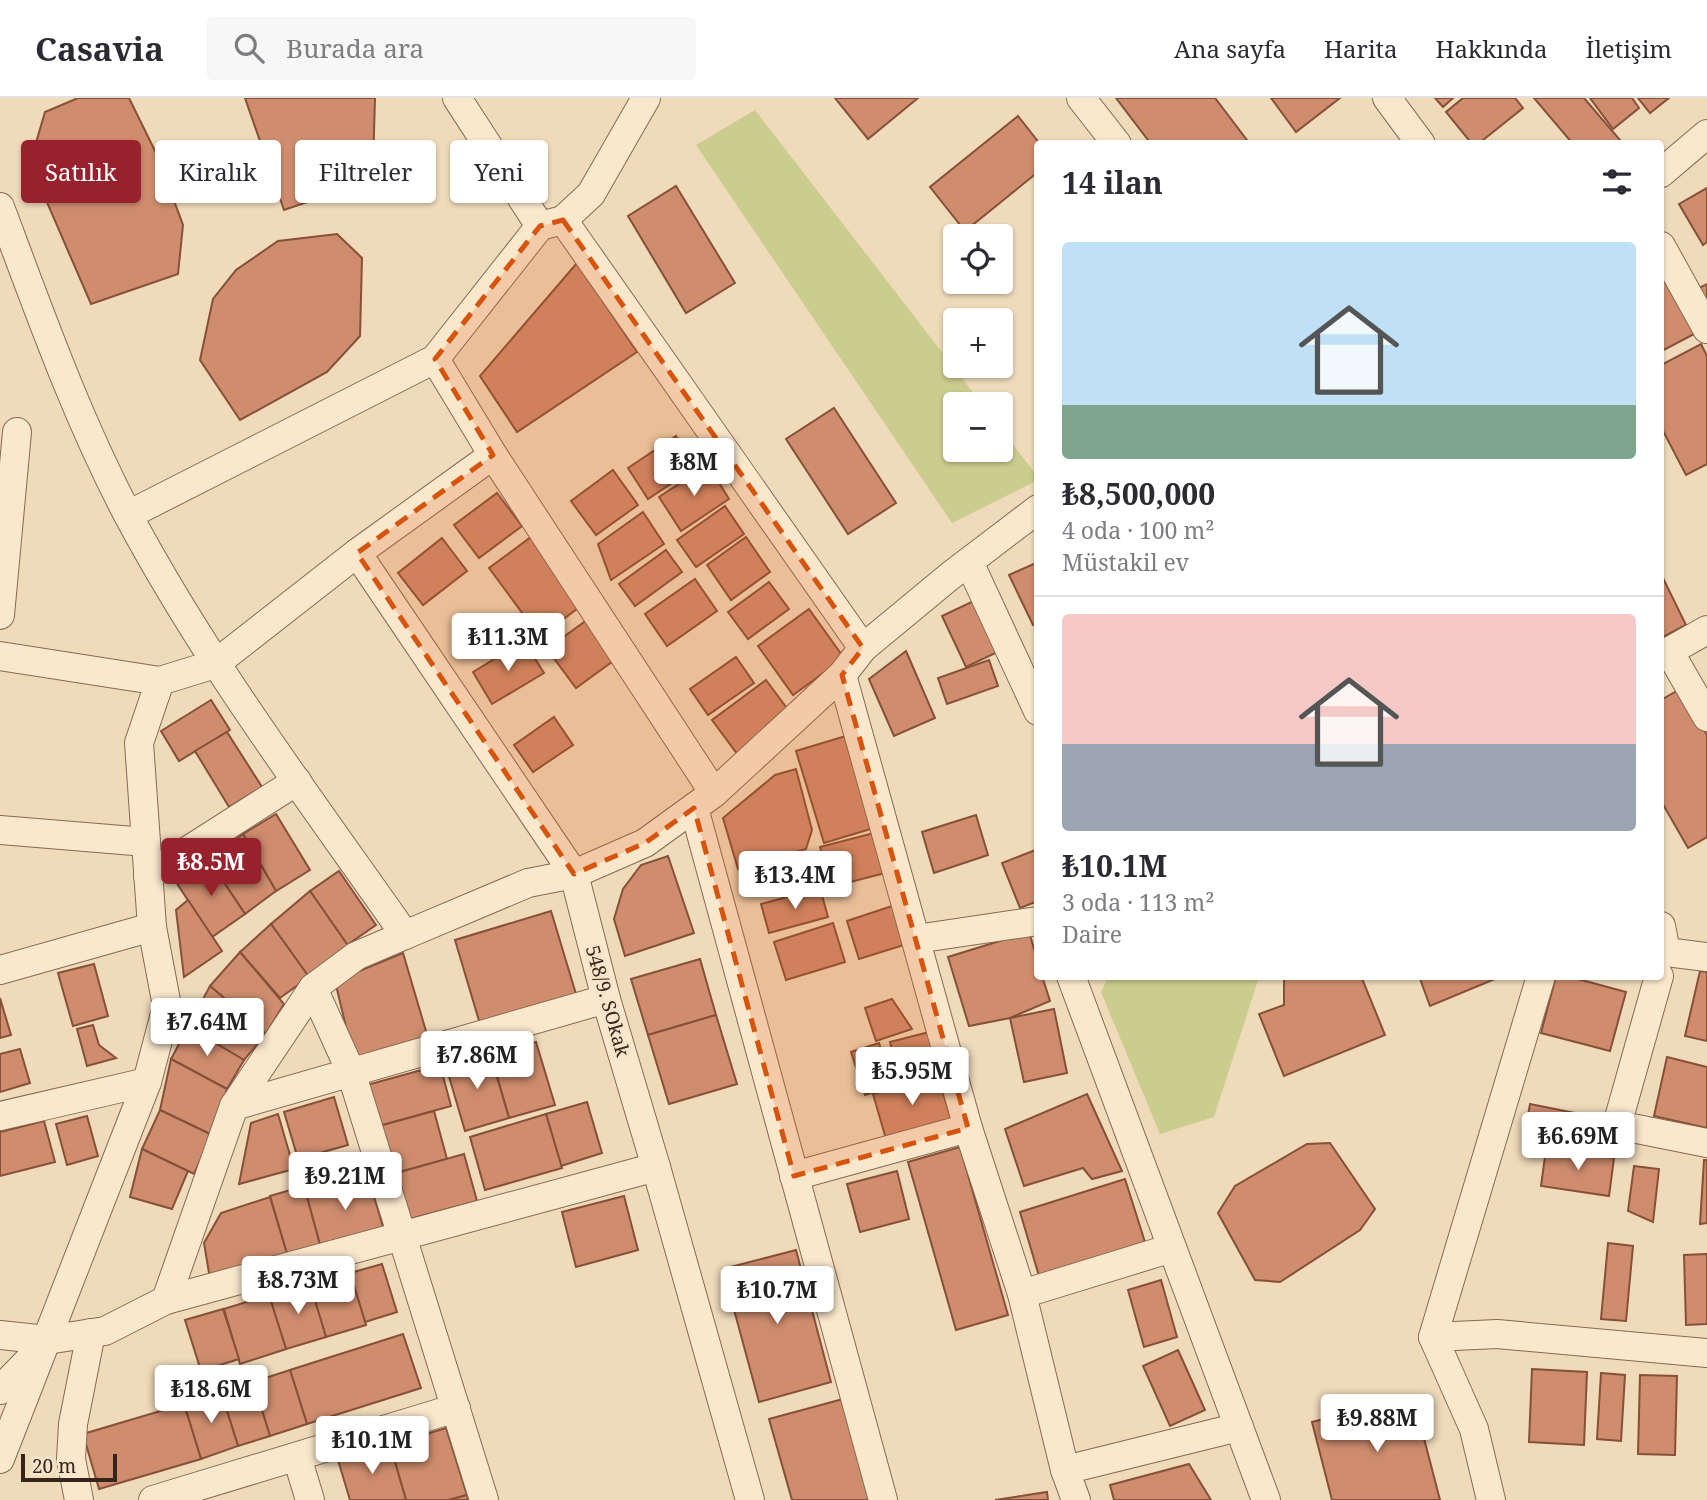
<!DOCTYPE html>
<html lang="tr">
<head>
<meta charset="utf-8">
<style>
  body { margin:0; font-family:"Noto Serif",serif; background:#f7f7f7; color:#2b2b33; height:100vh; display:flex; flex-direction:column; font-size:26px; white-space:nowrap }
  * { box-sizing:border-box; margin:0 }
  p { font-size:23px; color:#7c7c81 }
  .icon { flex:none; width:38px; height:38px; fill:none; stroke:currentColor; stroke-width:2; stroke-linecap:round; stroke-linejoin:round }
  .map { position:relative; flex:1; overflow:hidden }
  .drawer { position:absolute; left:1034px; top:42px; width:630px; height:840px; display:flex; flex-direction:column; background:#fff; border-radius:7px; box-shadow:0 2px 5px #0004 }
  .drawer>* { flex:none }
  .top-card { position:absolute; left:21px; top:42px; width:665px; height:63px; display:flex; gap:14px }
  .tools { position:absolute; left:943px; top:126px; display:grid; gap:14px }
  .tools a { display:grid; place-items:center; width:70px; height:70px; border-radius:7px; background:#fff; box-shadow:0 2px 5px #0004; font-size:35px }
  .scale { position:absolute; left:21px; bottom:18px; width:96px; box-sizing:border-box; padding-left:7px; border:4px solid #35241a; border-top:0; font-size:19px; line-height:24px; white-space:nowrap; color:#35241a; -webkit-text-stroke:5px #f6e5ca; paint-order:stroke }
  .price { position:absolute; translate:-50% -60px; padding:0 16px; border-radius:7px; background:#fff; color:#222; font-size:23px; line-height:46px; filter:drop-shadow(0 2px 4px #0008) }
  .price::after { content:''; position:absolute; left:50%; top:42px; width:21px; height:16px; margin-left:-10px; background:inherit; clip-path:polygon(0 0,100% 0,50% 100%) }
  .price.on { background:#97222e; color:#fff }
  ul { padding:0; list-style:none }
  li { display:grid; align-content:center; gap:14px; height:371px; padding:0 28px }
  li+li { border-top:2px solid #e1e1e2 }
  li span { display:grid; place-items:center; height:217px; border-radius:7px; color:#555 }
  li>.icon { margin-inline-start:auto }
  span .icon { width:126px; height:126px; fill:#fffc; stroke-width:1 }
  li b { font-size:30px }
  h2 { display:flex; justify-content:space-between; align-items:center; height:84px; padding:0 28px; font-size:30px }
  .tag { padding:0 24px; border-radius:7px; background:#fff; box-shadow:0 2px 5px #0004; font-size:24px; line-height:63px }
  .tag.on { background:#97222e; color:#fff }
  header { display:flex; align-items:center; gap:42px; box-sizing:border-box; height:98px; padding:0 35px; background:#fff; border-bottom:2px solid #e1e1e2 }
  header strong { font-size:33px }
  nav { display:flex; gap:38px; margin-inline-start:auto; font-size:24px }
  .search { width:490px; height:63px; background:#f7f7f7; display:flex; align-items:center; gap:18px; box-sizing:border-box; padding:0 24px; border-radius:7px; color:#7c7c81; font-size:26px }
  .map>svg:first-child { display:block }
</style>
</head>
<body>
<header>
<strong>Casavia</strong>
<div class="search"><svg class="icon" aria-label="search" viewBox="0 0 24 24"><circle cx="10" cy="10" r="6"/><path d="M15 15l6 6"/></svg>Burada ara</div>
<nav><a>Ana sayfa</a><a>Harita</a><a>Hakkında</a><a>İletişim</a></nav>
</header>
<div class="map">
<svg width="1707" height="1402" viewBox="0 0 1707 1402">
  <rect width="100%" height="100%" fill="#efdaba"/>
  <g fill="#cbcd8f">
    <polygon points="755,12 982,306 956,306 956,352 1001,352 1001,331 1038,379 1038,382 952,425 696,47"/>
    <polygon points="1108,879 1259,879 1214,1019 1160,1036 1101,894"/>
  </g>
  <g fill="#cf8d6e" stroke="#865039" stroke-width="2">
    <polygon points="78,0 129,0 157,57 183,127 178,176 91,206 30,65 45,14"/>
    <polygon points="245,0 375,0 373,68 334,95 284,112"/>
    <polygon points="835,0 918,0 868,41"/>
    <polygon points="1116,0 1215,0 1250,46 1151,46"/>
    <polygon points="1271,0 1340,0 1296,34"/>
    <polygon points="1435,0 1453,0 1443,9"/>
    <polygon points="1463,0 1515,0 1523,10 1478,46 1472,46 1446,14"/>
    <polygon points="1534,0 1584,0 1620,42 1617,46 1573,46"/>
    <polygon points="1590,0 1632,0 1639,10 1613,31"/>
    <polygon points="1638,0 1669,0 1650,15"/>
    <polygon points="1018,18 1040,46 1038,46 1038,74 965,133 930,89"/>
    <polygon points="676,88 735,185 686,215 628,118"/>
    <polygon points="1707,90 1707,144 1703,147 1679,106"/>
    <polygon points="337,136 362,160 360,238 327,274 240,322 200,262 213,201 236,172 278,143"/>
    <polygon points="577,165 637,254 517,334 480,278"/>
    <polygon points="1661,175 1694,236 1662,253 1661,251"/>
    <polygon points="1707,186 1707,205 1699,190"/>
    <polygon points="1701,246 1707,258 1707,366 1686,377 1661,329 1661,267"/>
    <polygon points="834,310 896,405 848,436 786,341"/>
    <polygon points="676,338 696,369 648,401 628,370"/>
    <polygon points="708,367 729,401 681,433 659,399"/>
    <polygon points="613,372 638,407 596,437 571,403"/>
    <polygon points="497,395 522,428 479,460 454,427"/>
    <polygon points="725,408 744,436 696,469 677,442"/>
    <polygon points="643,414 664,446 611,482 598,446"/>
    <polygon points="531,439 582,507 540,539 489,470"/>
    <polygon points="746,439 770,474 731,502 707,467"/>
    <polygon points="442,440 467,473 423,507 398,475"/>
    <polygon points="666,452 682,474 635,508 619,486"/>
    <polygon points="1038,464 1038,525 1033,527 1009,477"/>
    <polygon points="1661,476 1686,527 1661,540"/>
    <polygon points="695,481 717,513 667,548 645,516"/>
    <polygon points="769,484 789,511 748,541 728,514"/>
    <polygon points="982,499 1006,550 966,569 942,518"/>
    <polygon points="809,511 844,560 793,597 758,548"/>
    <polygon points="587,522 616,561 576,590 547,551"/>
    <polygon points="524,543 544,575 492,606 473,574"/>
    <polygon points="906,553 935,620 894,638 869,581"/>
    <polygon points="736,559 754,585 708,617 690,591"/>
    <polygon points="989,562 998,588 947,606 938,580"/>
    <polygon points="766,582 792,617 738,657 712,622"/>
    <polygon points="1680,591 1707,637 1707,739 1688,750 1661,703 1661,602"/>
    <polygon points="211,602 230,632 179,663 161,633"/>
    <polygon points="554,619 573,647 533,674 514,647"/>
    <polygon points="227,634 262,689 229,709 195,653"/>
    <polygon points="849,637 877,729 824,745 796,653"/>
    <polygon points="796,671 812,732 806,751 738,771 723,720 775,677"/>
    <polygon points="276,716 310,772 276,793 243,736"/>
    <polygon points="976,717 988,757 934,775 922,734"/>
    <polygon points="874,735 885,775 831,789 820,749"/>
    <polygon points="243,736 276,793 245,816 209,762"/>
    <polygon points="1038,751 1038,803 1020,810 1002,765"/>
    <polygon points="668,758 694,835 625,858 614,821 623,791 641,767"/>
    <polygon points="209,762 245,816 212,839 176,784"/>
    <polygon points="339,773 376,827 347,847 310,793"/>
    <polygon points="820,790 828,819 769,835 761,806"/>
    <polygon points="310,793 349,849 308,878 271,826"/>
    <polygon points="188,802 222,853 184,879 176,812"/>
    <polygon points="898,806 910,845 859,861 847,823"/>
    <polygon points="551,813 576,896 480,926 455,842"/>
    <polygon points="833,825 845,864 786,882 774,844"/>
    <polygon points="271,826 309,879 280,900 240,854"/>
    <polygon points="1029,834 1038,864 1038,878 1042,878 1050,903 1010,920 969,928 948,859"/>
    <polygon points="240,854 284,906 266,936 210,888"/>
    <polygon points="403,855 428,940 354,962 335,883"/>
    <polygon points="700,861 716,917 648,937 631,881"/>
    <polygon points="94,866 108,918 73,928 58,875"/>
    <polygon points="1700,873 1707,874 1707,943 1685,938"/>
    <polygon points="1284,878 1361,878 1385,937 1284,978 1259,916 1284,907"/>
    <polygon points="1419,878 1502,878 1430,908"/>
    <polygon points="1556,878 1567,878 1626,894 1610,953 1541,935"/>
    <polygon points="210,888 266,936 244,962 188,929"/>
    <polygon points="0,900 11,937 0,940"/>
    <polygon points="892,901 912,931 876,943 865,910"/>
    <polygon points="1054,911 1067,975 1024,984 1010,920"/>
    <polygon points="716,917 737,986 669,1006 648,937"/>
    <polygon points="93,927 99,947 116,960 87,968 77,931"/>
    <polygon points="188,929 244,962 227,991 171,961"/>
    <polygon points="933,933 941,967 899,978 890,944"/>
    <polygon points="536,944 555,1007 509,1020 491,957"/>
    <polygon points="879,945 893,988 865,997 851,954"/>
    <polygon points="20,951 30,985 0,994 0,956"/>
    <polygon points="489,952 509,1020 465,1033 445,965"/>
    <polygon points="1667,959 1707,969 1707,1030 1654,1018"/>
    <polygon points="171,961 227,991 212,1037 160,1012"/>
    <polygon points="440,967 451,1008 379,1028 367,987"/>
    <polygon points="938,977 951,1022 886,1041 873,996"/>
    <polygon points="1087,996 1122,1073 1092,1081 1083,1070 1024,1088 1005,1031"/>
    <polygon points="334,999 348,1047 298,1061 284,1014"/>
    <polygon points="587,1004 602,1055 561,1068 546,1016"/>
    <polygon points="1530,1006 1595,1019 1590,1047 1525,1034"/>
    <polygon points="160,1012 212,1037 194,1076 142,1051"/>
    <polygon points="434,1013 447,1061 392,1076 379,1028"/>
    <polygon points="278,1016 294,1071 239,1086 251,1025"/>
    <polygon points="546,1016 562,1070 485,1092 470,1039"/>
    <polygon points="87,1018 98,1058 67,1067 56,1026"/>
    <polygon points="44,1023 55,1064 0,1078 0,1034"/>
    <polygon points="1330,1045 1375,1111 1360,1132 1280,1184 1255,1182 1218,1115 1235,1088 1307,1046"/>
    <polygon points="960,1049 1008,1217 956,1232 908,1064"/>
    <polygon points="142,1051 188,1073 172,1111 130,1099"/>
    <polygon points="1546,1051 1614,1060 1609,1098 1541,1088"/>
    <polygon points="464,1056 477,1103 406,1122 393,1076"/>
    <polygon points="1704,1062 1707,1062 1707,1125 1700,1126"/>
    <polygon points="1634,1068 1659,1071 1653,1124 1628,1113"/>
    <polygon points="897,1073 909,1121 860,1134 847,1086"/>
    <polygon points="369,1081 383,1129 320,1147 307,1099"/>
    <polygon points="1125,1081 1145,1144 1039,1178 1020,1114"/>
    <polygon points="304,1088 320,1147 287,1156 270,1098"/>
    <polygon points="624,1098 638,1152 576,1169 562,1114"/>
    <polygon points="270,1099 287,1156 210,1181 204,1145 221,1115"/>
    <polygon points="1608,1145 1633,1148 1626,1223 1601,1221"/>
    <polygon points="796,1152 831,1284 759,1304 723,1171"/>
    <polygon points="1707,1156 1707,1226 1686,1227 1684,1157"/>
    <polygon points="382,1166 397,1214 365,1224 350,1175"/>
    <polygon points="350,1175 366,1227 326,1239 310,1188"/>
    <polygon points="1161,1182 1177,1239 1144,1249 1128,1192"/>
    <polygon points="310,1186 326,1239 286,1251 269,1198"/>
    <polygon points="269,1197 286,1251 240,1266 224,1211"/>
    <polygon points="223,1211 239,1261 201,1273 185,1222"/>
    <polygon points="403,1236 421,1290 307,1326 290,1272"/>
    <polygon points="1178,1252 1205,1312 1170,1328 1143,1268"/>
    <polygon points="1532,1271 1587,1274 1584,1347 1529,1344"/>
    <polygon points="290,1272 307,1326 270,1338 253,1284"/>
    <polygon points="1601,1275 1625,1277 1621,1343 1597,1341"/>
    <polygon points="1640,1277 1677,1278 1675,1357 1638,1356"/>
    <polygon points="253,1284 270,1338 238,1348 221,1294"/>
    <polygon points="221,1294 238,1348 201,1361 184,1306"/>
    <polygon points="1413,1298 1440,1402 1332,1402 1312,1324"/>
    <polygon points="843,1301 872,1402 792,1402 769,1321"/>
    <polygon points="184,1306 201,1361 99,1391 83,1336"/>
    <polygon points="446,1330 467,1397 449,1402 406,1402 390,1347"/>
    <polygon points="390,1347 406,1402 350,1402 338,1362"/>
    <polygon points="1189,1366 1211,1402 1114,1402 1110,1387"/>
    <polygon points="1047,1394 1048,1402 995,1402"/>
    <polygon points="467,1397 468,1402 449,1402"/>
  </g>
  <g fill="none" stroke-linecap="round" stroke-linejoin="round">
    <g stroke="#866a54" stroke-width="30">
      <g id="minor">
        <polyline points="457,0 540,128 563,122 863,550"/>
        <polyline points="1081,0 1117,46"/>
        <polyline points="1387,0 1421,46"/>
        <polyline points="1661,75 1707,36"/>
        <path d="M0 109C39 213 76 318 128 417 207 565 309 700 405 837L356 858 313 890 234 1008 166 1202"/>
        <polyline points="563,122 591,96 646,0"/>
        <polyline points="1661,148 1707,231"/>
        <polyline points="435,261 493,357 714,695"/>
        <polyline points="128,417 435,261 540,128"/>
        <polyline points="357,455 574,776 606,901 656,1069 750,1402"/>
        <polyline points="969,464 1038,613"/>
        <polyline points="0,517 17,334"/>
        <polyline points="1669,553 1707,619"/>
        <polyline points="0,558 160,583"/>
        <polyline points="1661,558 1707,532"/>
        <polyline points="842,577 968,1030 1022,1196 1065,1372 1076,1402"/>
        <polyline points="694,710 883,1402"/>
        <polyline points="0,732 146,744"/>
        <polyline points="148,778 297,683"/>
        <polyline points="1661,828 1666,854 1707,859"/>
        <polyline points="405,837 528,785 574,776 645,745 714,695 842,577 863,550 950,478 1038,411"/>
        <polyline points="916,841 1038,823"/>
        <polyline points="0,872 152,829"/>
        <polyline points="1071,878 1266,1402"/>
        <polyline points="1659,878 1617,1027 1707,1045"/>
        <polyline points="313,890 351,974 484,1402"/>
        <polyline points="234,1008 606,901"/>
        <polyline points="0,1018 147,984"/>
        <polyline points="794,1078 968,1030"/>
        <polyline points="1022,1196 1172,1150"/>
        <polyline points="0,1237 47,1242 105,1233 166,1202 656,1069"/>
        <polyline points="1433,1239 1541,878"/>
        <polyline points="0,1292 36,1255"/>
        <polyline points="297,1359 310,1402"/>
        <polyline points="0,1361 147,984 167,908 152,829 139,645 160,583 215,566 357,455 493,357"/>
        <polyline points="1065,1372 1239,1329"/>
        <polyline points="79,1402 71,1361 73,1326 91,1235"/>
        <polyline points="153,1402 456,1310"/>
        <polyline points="1491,1402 1474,1331 1433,1239 1497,1236 1707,1255"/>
      </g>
    </g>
    <use href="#minor" stroke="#fae8cd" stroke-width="28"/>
  </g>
  <path fill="#d6540d" fill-opacity="0.2" stroke="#d6540d" stroke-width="5" stroke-dasharray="14 9" stroke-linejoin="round" d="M563 122 863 550 842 577 968 1030 794 1078 694 710 645 745 574 776 357 455 493 357 435 261 540 128Z"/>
  <g text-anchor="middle" stroke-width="7" stroke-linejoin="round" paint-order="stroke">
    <g font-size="19" fill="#35241a" stroke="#f6e5ca">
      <text transform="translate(608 903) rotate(74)" y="7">548/9. SOkak</text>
    </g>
  </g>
</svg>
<div class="tools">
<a><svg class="icon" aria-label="locate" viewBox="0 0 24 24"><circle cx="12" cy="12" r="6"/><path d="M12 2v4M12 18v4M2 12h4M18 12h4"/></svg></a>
<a>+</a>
<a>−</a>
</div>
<div class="scale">20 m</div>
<b class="price" style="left:694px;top:400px">₺8M</b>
<b class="price" style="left:508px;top:575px">₺11.3M</b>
<b class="price on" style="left:211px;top:800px">₺8.5M</b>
<b class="price" style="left:795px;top:813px">₺13.4M</b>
<b class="price" style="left:207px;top:960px">₺7.64M</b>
<b class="price" style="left:477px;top:993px">₺7.86M</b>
<b class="price" style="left:912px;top:1009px">₺5.95M</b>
<b class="price" style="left:1578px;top:1074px">₺6.69M</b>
<b class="price" style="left:345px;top:1114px">₺9.21M</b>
<b class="price" style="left:298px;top:1218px">₺8.73M</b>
<b class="price" style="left:777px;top:1228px">₺10.7M</b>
<b class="price" style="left:211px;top:1327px">₺18.6M</b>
<b class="price" style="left:1377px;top:1356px">₺9.88M</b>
<b class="price" style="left:372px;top:1378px">₺10.1M</b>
<div class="top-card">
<a class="tag on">Satılık</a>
<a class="tag">Kiralık</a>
<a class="tag">Filtreler</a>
<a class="tag">Yeni</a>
</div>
<section class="drawer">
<h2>14 ilan<svg class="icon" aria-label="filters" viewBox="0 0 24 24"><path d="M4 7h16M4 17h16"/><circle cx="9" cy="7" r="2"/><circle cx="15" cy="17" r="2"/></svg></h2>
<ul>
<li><span style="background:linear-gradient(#bfe0f5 75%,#7fa58c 0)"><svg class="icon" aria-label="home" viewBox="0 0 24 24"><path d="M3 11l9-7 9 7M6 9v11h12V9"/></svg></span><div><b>₺8,500,000</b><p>4 oda · 100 m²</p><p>Müstakil ev</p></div></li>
<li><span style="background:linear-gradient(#f6c9c9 60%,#9aa5b1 0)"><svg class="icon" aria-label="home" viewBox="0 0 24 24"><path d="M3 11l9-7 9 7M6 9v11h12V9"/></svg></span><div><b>₺10.1M</b><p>3 oda · 113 m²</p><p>Daire</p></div></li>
</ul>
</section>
</div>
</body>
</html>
